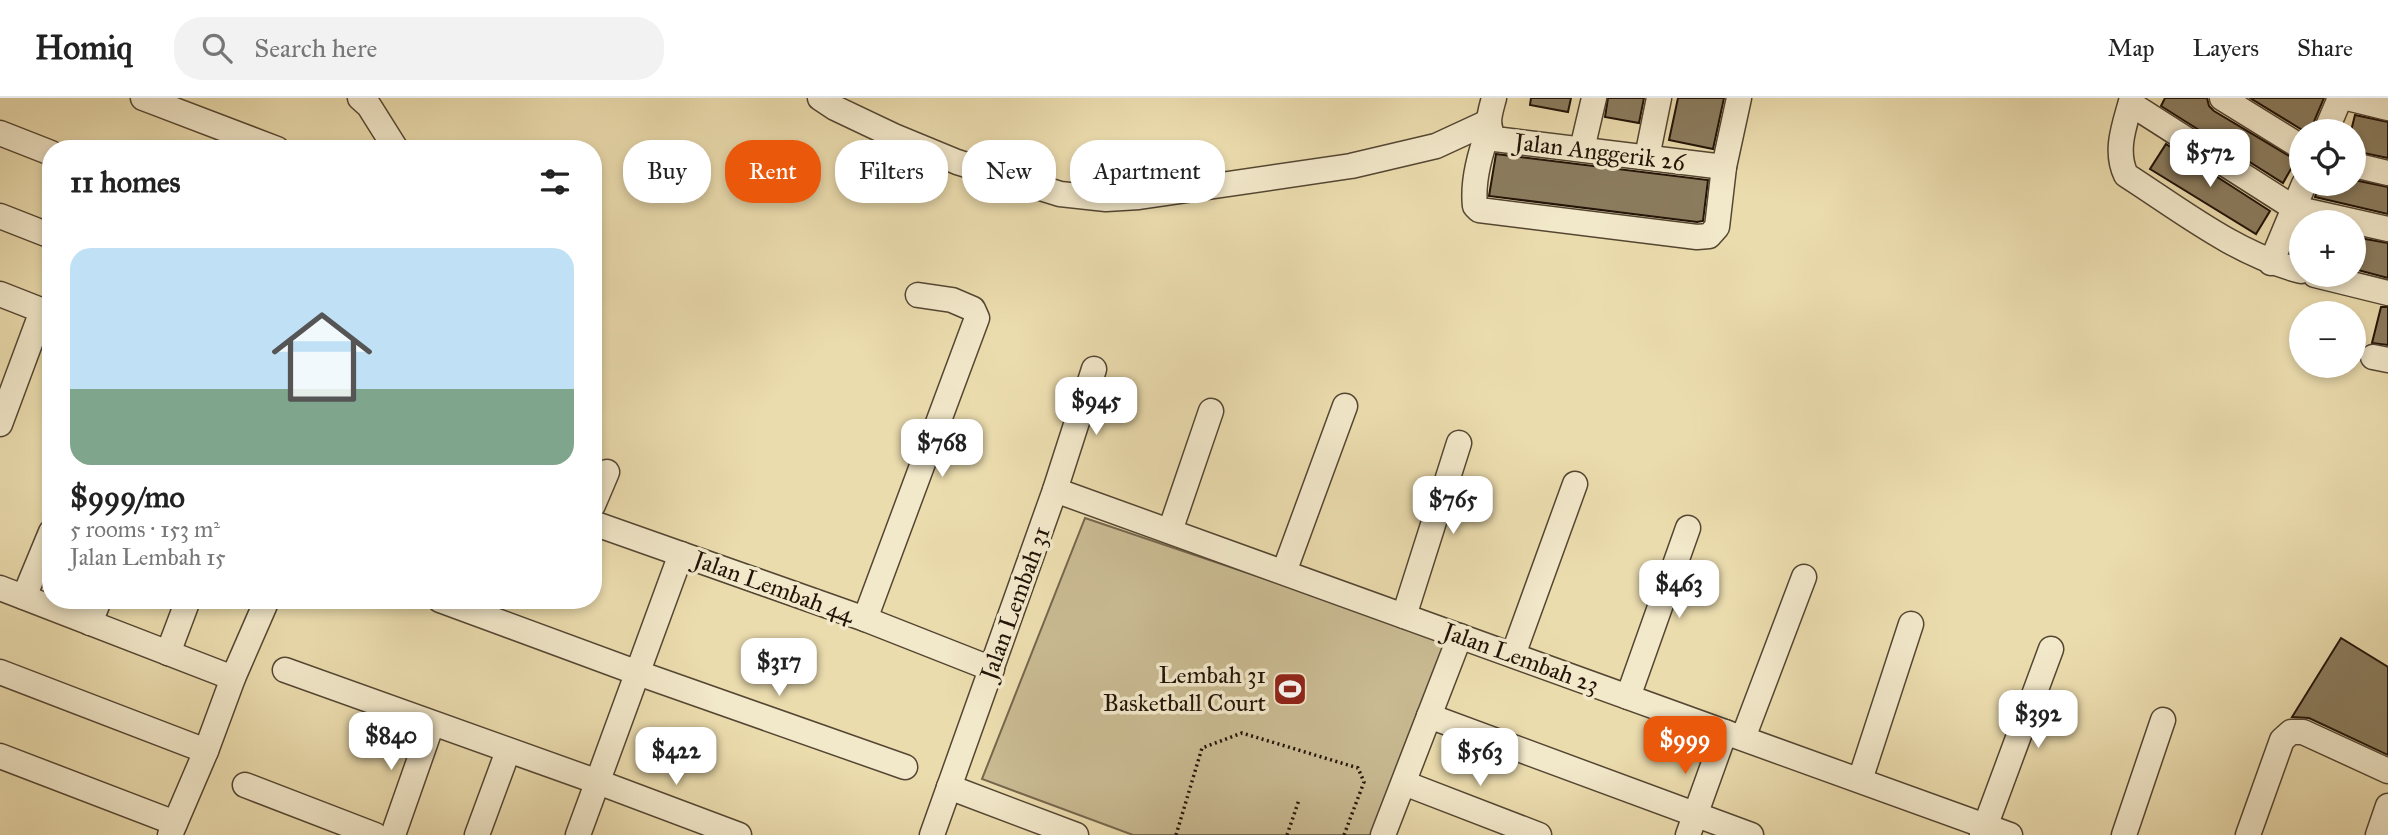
<!DOCTYPE html>
<html lang="en">
<head>
<meta charset="utf-8">
<style>
  body { margin:0; font-family:"IM FELL Great Primer",serif; background:#f2f2f2; color:#222; height:100vh; display:flex; flex-direction:column; font-size:26px; white-space:nowrap }
  * { box-sizing:border-box; margin:0 }
  p { font-size:23px; color:#767676 }
  .icon { flex:none; width:38px; height:38px; fill:none; stroke:currentColor; stroke-width:2; stroke-linecap:round; stroke-linejoin:round }
  .map { position:relative; flex:1; overflow:hidden }
  .sheet { position:absolute; left:42px; top:42px; width:560px; height:469px; display:flex; flex-direction:column; background:#fff; border-radius:28px; box-shadow:0 4px 10px #0003 }
  .sheet>* { flex:none }
  .hud { position:absolute; left:623px; top:42px; width:665px; height:63px; display:flex; gap:14px }
  .buttons { position:absolute; left:2289px; top:21px; display:grid; gap:14px }
  .buttons a { display:grid; place-items:center; width:77px; height:77px; border-radius:50%; background:#fff; box-shadow:0 4px 10px #0003; font-size:35px }
  .price { position:absolute; translate:-50% -60px; padding:0 16px; border-radius:14px; background:#fff; color:#222; font-size:23px; line-height:46px; filter:drop-shadow(0 2px 4px #0008) }
  .price::after { content:''; position:absolute; left:50%; top:42px; width:21px; height:16px; margin-left:-10px; background:inherit; clip-path:polygon(0 0,100% 0,50% 100%) }
  .price.current { background:#ea580c; color:#fff }
  ul { padding:0; list-style:none }
  li { display:grid; align-content:center; gap:14px; height:371px; padding:0 28px }
  li span { display:grid; place-items:center; height:217px; border-radius:21px; color:#555 }
  li>.icon { margin-inline-start:auto }
  span .icon { width:126px; height:126px; fill:#fffc; stroke-width:1 }
  li b { font-size:30px }
  h2 { display:flex; justify-content:space-between; align-items:center; height:84px; padding:0 28px; font-size:30px }
  .pill { padding:0 24px; border-radius:28px; background:#fff; box-shadow:0 4px 10px #0003; font-size:24px; line-height:63px }
  .pill.current { background:#ea580c; color:#fff }
  header { display:flex; align-items:center; gap:42px; box-sizing:border-box; height:98px; padding:0 35px; background:#fff; border-bottom:2px solid #e0e0e0 }
  header strong { font-size:33px }
  nav { display:flex; gap:38px; margin-inline-start:auto; font-size:24px }
  .search { width:490px; height:63px; background:#f2f2f2; display:flex; align-items:center; gap:18px; box-sizing:border-box; padding:0 24px; border-radius:28px; color:#767676; font-size:26px }
  .map>svg:first-child { display:block }
</style>
</head>
<body>
<header>
<strong>Homiq</strong>
<div class="search"><svg class="icon" aria-label="search" viewBox="0 0 24 24"><circle cx="10" cy="10" r="6"/><path d="M15 15l6 6"/></svg>Search here</div>
<nav><a>Map</a><a>Layers</a><a>Share</a></nav>
</header>
<div class="map">
<svg width="2388" height="737" viewBox="0 0 2388 737">
  <rect width="100%" height="100%" fill="#ebdcae"/>
  <filter id="stains"><feTurbulence type="fractalNoise" baseFrequency=".00286" numOctaves="4"/><feColorMatrix values="0 0 0 0 .2 0 0 0 0 .09 0 0 0 0 .02 0 0 0 .5 -.17"/></filter>
  <radialGradient id="worn" r=".72"><stop offset=".6" stop-color="#630" stop-opacity="0"/><stop offset="1" stop-color="#630" stop-opacity=".3"/></radialGradient>
  <polygon fill="#c9ba92" stroke="#76674d" stroke-width="2" points="1085,420 1449,543 1373,737 1133,737 982,681"/>
  <g fill="#8b7c5e" stroke="#221408" stroke-width="2">
    <polygon points="1531,0 1571,0 1568,14 1530,7"/>
    <polygon points="1608,0 1644,0 1639,25 1605,19"/>
    <polygon points="1678,0 1724,0 1713,51 1669,42"/>
    <polygon points="2165,0 2207,0 2209,8 2214,13 2296,62 2283,85 2161,8"/>
    <polygon points="2250,0 2324,0 2310,33 2304,33"/>
    <polygon points="2355,17 2388,24 2388,60 2354,53 2354,33 2351,33"/>
    <polygon points="2166,46 2270,113 2256,136 2150,71"/>
    <polygon points="1496,56 1708,82 1703,123 1697,124 1489,98"/>
    <polygon points="2354,82 2388,89 2388,116 2315,99 2319,86 2354,86"/>
    <polygon points="2354,139 2388,145 2388,180 2354,171"/>
    <polygon points="2381,209 2388,209 2388,247 2372,245"/>
    <polygon points="2341,540 2388,569 2388,657 2309,620 2292,619"/>
  </g>
  <g fill="none" stroke-linecap="round" stroke-linejoin="round">
    <g stroke="#544632" stroke-width="27">
      <g id="minor">
        <polyline points="143,0 277,51"/>
        <polyline points="360,0 369,8 396,51"/>
        <polyline points="820,0 835,10 894,38 957,64 1060,96 1106,101 1139,99 1351,68 1436,48 1488,24"/>
        <path d="M1494 0C1490 15 1485 27 1495 41L1724 69"/>
        <path d="M2132 0C2125 26 2114 52 2126 77 2182 113 2236 156 2301 173"/>
        <polyline points="2222,0 2301,49"/>
        <polyline points="2347,0 2388,10"/>
        <polyline points="2131,6 2294,110 2388,131"/>
        <path d="M1489 31C1480 55 1472 82 1475 108L1479 112 1697 139 1709 138 1717 129 1724 69 1739 0"/>
        <polyline points="2326,33 2340,0"/>
        <polyline points="0,35 51,55"/>
        <polyline points="1582,51 1594,0"/>
        <polyline points="1647,59 1659,0"/>
        <polyline points="2354,67 2388,75"/>
        <polyline points="0,118 51,138"/>
        <polyline points="2271,165 2304,86"/>
        <polyline points="2315,177 2388,195"/>
        <polyline points="0,196 51,216"/>
        <polyline points="2373,259 2388,262"/>
        <polyline points="0,326 42,213"/>
        <polyline points="1055,392 2010,737"/>
        <polyline points="593,407 607,374"/>
        <polyline points="593,425 865,521 992,571"/>
        <polyline points="1170,433 1211,313"/>
        <polyline points="1284,474 1345,308"/>
        <polyline points="0,490 233,580"/>
        <polyline points="24,499 51,434"/>
        <polyline points="440,502 638,575 905,669"/>
        <polyline points="1404,518 1459,345"/>
        <polyline points="865,521 977,220 973,211 952,202 918,197"/>
        <polyline points="90,525 99,502"/>
        <polyline points="168,555 188,502"/>
        <polyline points="1513,557 1575,386"/>
        <polyline points="285,572 598,684 739,737"/>
        <polyline points="0,574 206,653"/>
        <polyline points="1628,599 1688,430"/>
        <polyline points="1429,618 1751,737"/>
        <polyline points="1743,640 1804,479"/>
        <polyline points="0,658 175,725"/>
        <polyline points="1860,682 1911,526"/>
        <polyline points="1404,685 1539,737"/>
        <polyline points="245,687 375,737"/>
        <polyline points="949,689 1076,737"/>
        <polyline points="170,737 206,653 233,580 267,502"/>
        <polyline points="393,737 432,626"/>
        <polyline points="477,737 508,653"/>
        <polyline points="578,737 681,456"/>
        <polyline points="932,737 1055,392 1094,271"/>
        <polyline points="1383,737 1460,538"/>
        <polyline points="1688,737 1725,634"/>
        <polyline points="1982,737 2051,551"/>
        <polyline points="2124,737 2163,622"/>
        <polyline points="2248,737 2282,642 2291,634 2303,634 2388,673"/>
        <polyline points="2378,737 2388,708"/>
      </g>
    </g>
    <g stroke="#221408" stroke-width="3.5" stroke-dasharray="2 3.5" stroke-linecap="butt">
      <polyline points="1176,737 1202,650 1242,635 1358,670 1364,684 1344,737"/>
      <polyline points="1287,737 1299,702"/>
    </g>
    <use href="#minor" stroke="#f2e8ca" stroke-width="24"/>
  </g>
  <defs>
    <g id="stadium-square" transform="scale(1.75)"><rect x="-9" y="-9" width="18" height="18" rx="4" fill="#8f2418" stroke="#f2e8ca"/><path d="M0-5a6.5 5 0 1 0 0 10a6.5 5 0 1 0 0-10ZM-3.5-1.8h7v3.6h-7Z" fill="#fff"/></g>
  </defs>
  <g fill-rule="evenodd">
    <use href="#stadium-square" x="1290" y="591"/>
  </g>
  <g text-anchor="middle" stroke-width="7" stroke-linejoin="round" paint-order="stroke">
    <g font-size="24" fill="#221408" stroke="#f2e8ca">
      <text transform="translate(1600 54) rotate(7)" y="8">Jalan Anggerik 26</text>
      <text transform="translate(774 489) rotate(20)" y="8">Jalan Lembah 44</text>
      <text transform="translate(1015 505) rotate(-70)" y="8">Jalan Lembah 31</text>
      <text transform="translate(1521 560) rotate(20)" y="8">Jalan Lembah 23</text>
    </g>
    <g font-size="24" fill="#221408" stroke="#f2e8ca" text-anchor="end">
      <text x="1266" y="585">Lembah 31<tspan x="1266" dy="28">Basketball Court</tspan></text>
    </g>
  </g>
  <rect width="100%" height="100%" filter="url(#stains)"/>
  <rect width="100%" height="100%" fill="url(#worn)"/>
</svg>
<div class="buttons">
<a><svg class="icon" aria-label="locate" viewBox="0 0 24 24"><circle cx="12" cy="12" r="6"/><path d="M12 2v4M12 18v4M2 12h4M18 12h4"/></svg></a>
<a>+</a>
<a>−</a>
</div>
<b class="price" style="left:2210px;top:91px">$572</b>
<b class="price" style="left:1096px;top:339px">$945</b>
<b class="price" style="left:942px;top:381px">$768</b>
<b class="price" style="left:1453px;top:438px">$765</b>
<b class="price" style="left:1679px;top:522px">$463</b>
<b class="price" style="left:779px;top:600px">$317</b>
<b class="price" style="left:2038px;top:652px">$392</b>
<b class="price" style="left:391px;top:674px">$840</b>
<b class="price current" style="left:1685px;top:678px">$999</b>
<b class="price" style="left:676px;top:689px">$422</b>
<b class="price" style="left:1480px;top:690px">$563</b>
<div class="hud">
<a class="pill">Buy</a>
<a class="pill current">Rent</a>
<a class="pill">Filters</a>
<a class="pill">New</a>
<a class="pill">Apartment</a>
</div>
<section class="sheet">
<h2>11 homes<svg class="icon" aria-label="filters" viewBox="0 0 24 24"><path d="M4 7h16M4 17h16"/><circle cx="9" cy="7" r="2"/><circle cx="15" cy="17" r="2"/></svg></h2>
<ul>
<li><span style="background:linear-gradient(#bfe0f5 65%,#7fa58c 0)"><svg class="icon" aria-label="home" viewBox="0 0 24 24"><path d="M3 11l9-7 9 7M6 9v11h12V9"/></svg></span><div><b>$999/mo</b><p>5 rooms · 153 m²</p><p>Jalan Lembah 15</p></div></li>
</ul>
</section>
</div>
</body>
</html>
